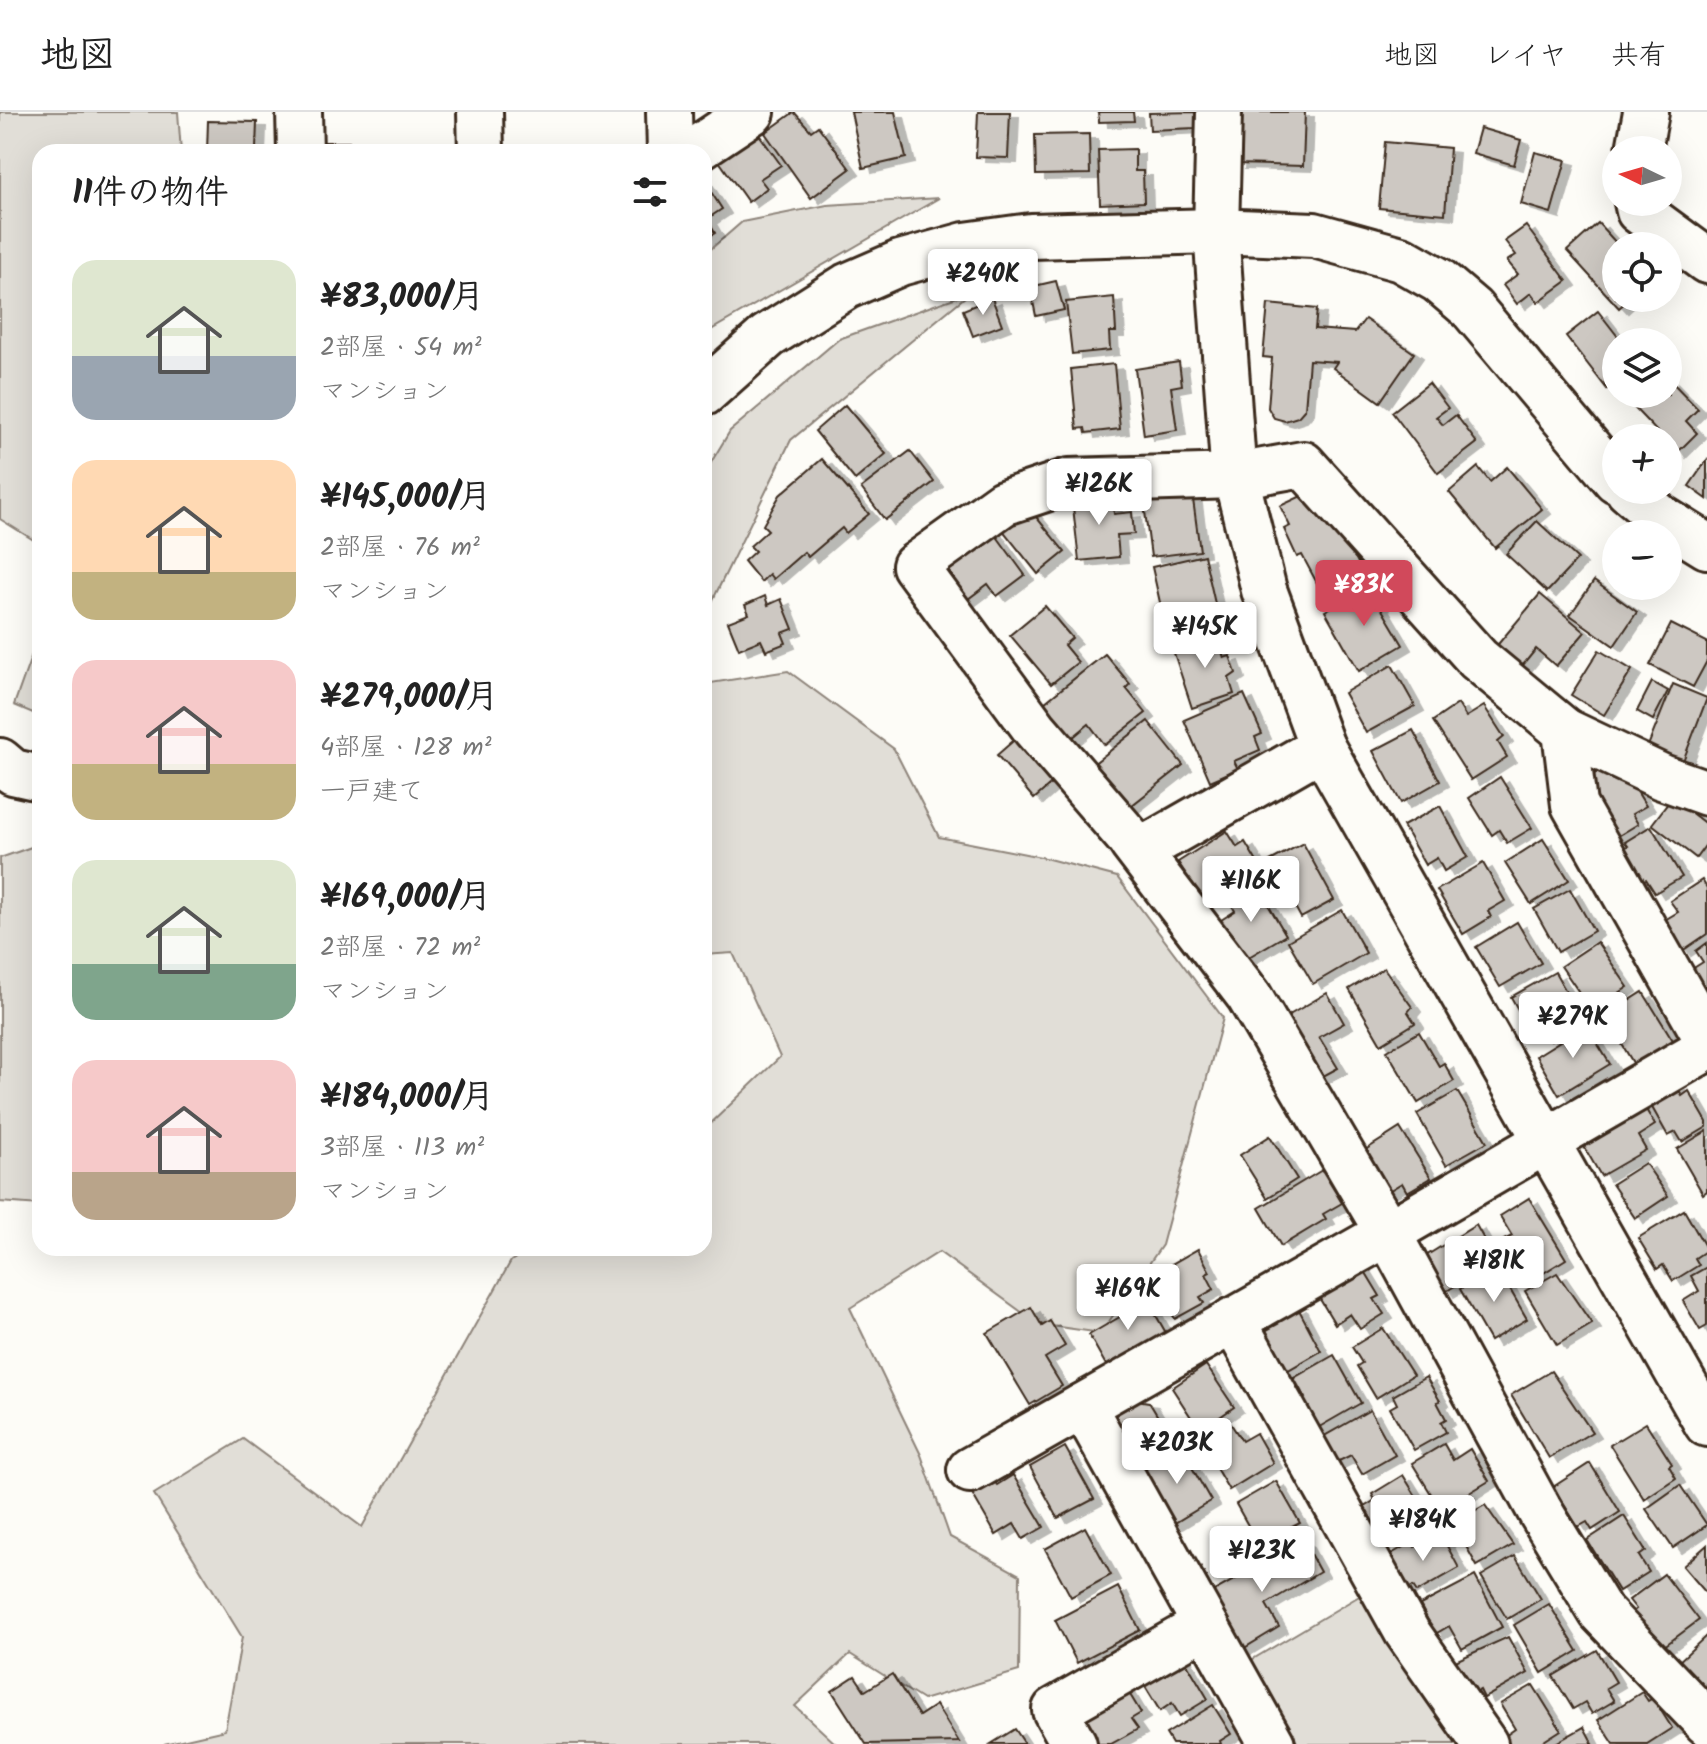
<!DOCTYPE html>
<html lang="ja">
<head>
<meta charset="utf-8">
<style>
  body { margin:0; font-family:Kalam,"Klee One",sans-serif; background:#f2f2f2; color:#222; height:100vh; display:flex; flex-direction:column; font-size:30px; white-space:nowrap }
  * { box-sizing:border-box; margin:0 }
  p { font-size:26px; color:#767676 }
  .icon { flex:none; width:44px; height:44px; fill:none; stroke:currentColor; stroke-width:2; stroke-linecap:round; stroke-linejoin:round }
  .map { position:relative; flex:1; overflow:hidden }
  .side { position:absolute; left:32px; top:32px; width:680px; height:1112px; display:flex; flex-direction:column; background:#fff; border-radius:24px; box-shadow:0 8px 32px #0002 }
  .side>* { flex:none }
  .needle { width:52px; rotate:275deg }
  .tools { position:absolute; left:1602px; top:24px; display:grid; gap:16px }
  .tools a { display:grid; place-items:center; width:80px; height:80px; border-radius:50%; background:#fff; box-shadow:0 8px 32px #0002; font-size:40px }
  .price { position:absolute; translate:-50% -68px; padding:0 18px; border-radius:8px; background:#fff; color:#222; font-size:26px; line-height:52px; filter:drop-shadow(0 2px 4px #0008) }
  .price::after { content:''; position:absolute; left:50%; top:48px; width:24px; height:18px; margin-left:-12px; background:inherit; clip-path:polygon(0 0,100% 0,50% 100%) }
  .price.on { background:#d1495b; color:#fff }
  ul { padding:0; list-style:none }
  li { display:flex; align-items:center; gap:24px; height:200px; padding:0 40px }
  li span { display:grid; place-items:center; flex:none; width:224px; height:160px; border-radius:24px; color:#555 }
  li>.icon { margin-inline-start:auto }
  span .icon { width:96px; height:96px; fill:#fffc; stroke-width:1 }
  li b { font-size:34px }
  h2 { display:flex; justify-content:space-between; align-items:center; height:96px; padding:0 40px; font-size:34px }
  header { display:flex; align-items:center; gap:48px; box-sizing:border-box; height:112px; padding:0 40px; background:#fff; border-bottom:2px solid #e0e0e0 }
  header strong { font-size:38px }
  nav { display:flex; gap:44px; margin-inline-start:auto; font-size:28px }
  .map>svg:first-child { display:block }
</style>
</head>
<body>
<header>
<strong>地図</strong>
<nav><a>地図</a><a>レイヤ</a><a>共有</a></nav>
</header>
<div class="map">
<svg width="1707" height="1632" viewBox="0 0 1707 1632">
  <defs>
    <filter id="shadow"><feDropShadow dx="9" dy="5" stdDeviation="0" flood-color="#0004"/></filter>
  </defs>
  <rect width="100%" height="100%" fill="#fdfcf7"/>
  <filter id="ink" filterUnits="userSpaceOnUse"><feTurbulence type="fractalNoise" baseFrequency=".0125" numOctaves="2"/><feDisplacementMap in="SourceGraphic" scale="16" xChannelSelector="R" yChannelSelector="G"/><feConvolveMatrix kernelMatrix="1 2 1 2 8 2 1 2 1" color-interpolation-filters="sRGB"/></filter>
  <g filter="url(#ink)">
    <g fill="#e1ded7" stroke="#8e847a" stroke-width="2">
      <polygon points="0,0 178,0 181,40 40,40 40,432 0,407"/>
      <polygon points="939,86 704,222 704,143 742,110 827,93"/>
      <polygon points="971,180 791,328 704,506 704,362 730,319 839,227"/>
      <polygon points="40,520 40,604 14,593"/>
      <polygon points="788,559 894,637 939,725 1041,745 1117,765 1223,906 1162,1133 1101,1221 1038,1212 939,1140 850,1196 921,1343 950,1425 1020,1463 1019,1559 923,1588 850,1542 795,1594 836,1632 164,1632 225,1618 242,1525 154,1382 243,1327 362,1415 511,1149 532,1136 704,1136 704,1018 780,945 733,841 704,843 704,572"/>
      <polygon points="40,732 40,1093 0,1090 0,746"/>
      <polygon points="1366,1480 1444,1614 1457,1632 1298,1632 1248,1550"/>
    </g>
    <g fill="#cdc8c2" stroke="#3b2a1e" stroke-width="2" filter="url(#shadow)">
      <polygon points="794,0 811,19 818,14 850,57 811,86 765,21"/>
      <polygon points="851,0 895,0 906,46 863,56"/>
      <polygon points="978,0 1010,0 1008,46 976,45"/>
      <polygon points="1098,0 1133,0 1134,9 1099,10"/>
      <polygon points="1195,0 1196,16 1150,18 1149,1"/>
      <polygon points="1239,0 1305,0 1303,54 1236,52"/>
      <polygon points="208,9 257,10 256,37 207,40"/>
      <polygon points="1480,16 1521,28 1514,53 1473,41"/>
      <polygon points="758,21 781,53 760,67 767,76 748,90 719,49"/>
      <polygon points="1089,22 1090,62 1036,63 1035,23"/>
      <rect x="321" y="30" width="49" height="10"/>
      <polygon points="1385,30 1450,36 1445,102 1379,96"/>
      <polygon points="440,33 440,40 395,40 395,35"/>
      <polygon points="1135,37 1135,59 1143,59 1144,90 1100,92 1098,38"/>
      <polygon points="1535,40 1566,48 1551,101 1521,92"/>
      <polygon points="704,69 722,97 707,107 715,121 704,128"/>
      <polygon points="1598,111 1619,134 1616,134 1616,186 1630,186 1619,196 1567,139"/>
      <polygon points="1526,114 1567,169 1538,190 1531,181 1517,192 1503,173 1518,162 1507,149 1516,143 1505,129"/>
      <polygon points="1056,169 1064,198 1036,204 1030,175"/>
      <polygon points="1114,185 1116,220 1109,220 1110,238 1072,242 1066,190"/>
      <polygon points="992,186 1002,213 973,224 963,198"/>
      <polygon points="1268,192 1317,197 1315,217 1355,220 1365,207 1414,241 1380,290 1333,256 1337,250 1309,248 1305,297 1298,305 1285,309 1274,306 1268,296 1272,246 1263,245"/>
      <polygon points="1598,199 1622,230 1616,230 1616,270 1607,277 1566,224"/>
      <polygon points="1179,250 1182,273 1171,275 1177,318 1144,323 1135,257"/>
      <polygon points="1114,252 1120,317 1086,321 1085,316 1077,317 1071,257"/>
      <polygon points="1669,267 1698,297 1686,309 1697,321 1677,341 1668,326 1663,326 1624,285 1668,282"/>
      <polygon points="1429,271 1448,296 1436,305 1443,313 1456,303 1477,331 1438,361 1392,300"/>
      <polygon points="845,293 886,342 855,368 815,319"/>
      <polygon points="910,339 934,370 885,408 861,376"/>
      <polygon points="822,347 869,402 846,421 842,416 808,445 804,440 773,467 769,462 761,470 744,449 755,439 750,434 768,418 763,413 780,383"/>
      <polygon points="1707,348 1707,387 1689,374"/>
      <polygon points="1478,355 1490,370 1507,355 1542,397 1495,436 1449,380"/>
      <polygon points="1142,377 1192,380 1200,439 1151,445"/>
      <polygon points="1310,380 1327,414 1338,409 1359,453 1318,473 1302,443 1297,445 1284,417 1290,414 1280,394"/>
      <polygon points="1111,382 1114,402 1132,400 1134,422 1117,423 1119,445 1079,449 1072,386"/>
      <polygon points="1023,389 1065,440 1038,462 997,411"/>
      <polygon points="1537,409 1578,447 1547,480 1506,442"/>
      <polygon points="990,415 1025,463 997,484 988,472 964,490 937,455"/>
      <polygon points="1204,443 1220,514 1168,526 1152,455"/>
      <polygon points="1594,469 1637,500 1614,534 1570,503"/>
      <polygon points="1368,474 1403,533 1359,559 1325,499"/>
      <polygon points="1540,482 1585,520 1556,554 1536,537 1519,558 1494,537"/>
      <polygon points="765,484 768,493 781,487 793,517 782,521 786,531 766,539 761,528 739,537 728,510 749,502 745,493"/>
      <polygon points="1045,494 1072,526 1064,533 1078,550 1051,572 1010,523"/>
      <polygon points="1671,512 1707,530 1707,549 1693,575 1650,553"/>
      <polygon points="1216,520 1224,546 1230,544 1236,561 1229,566 1234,582 1192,596 1172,535"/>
      <polygon points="1599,538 1632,558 1604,603 1571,583"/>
      <polygon points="1105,542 1130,572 1126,576 1146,601 1105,633 1089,612 1072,626 1044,591"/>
      <polygon points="1392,553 1415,594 1366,621 1344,581"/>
      <polygon points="1652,570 1668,579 1653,608 1637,599"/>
      <polygon points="1673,572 1707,586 1683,649 1648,634"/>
      <polygon points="1244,582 1262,622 1255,625 1260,638 1234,649 1238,657 1210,669 1184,608"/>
      <polygon points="1458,592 1466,605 1484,594 1504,625 1498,630 1507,645 1471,668 1433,609"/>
      <polygon points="1148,609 1183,653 1127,697 1092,653"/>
      <polygon points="1413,618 1440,669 1401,691 1373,639"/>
      <polygon points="1020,623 1057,667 1034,687 997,643"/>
      <polygon points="1610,652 1628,665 1646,694 1632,702 1638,712 1615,726 1581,671"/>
      <polygon points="1500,665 1532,716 1507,731 1499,718 1492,723 1469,686"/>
      <polygon points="1672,686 1707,713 1707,731 1696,746 1652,712"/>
      <polygon points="1440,694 1468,745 1444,759 1437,746 1425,753 1403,714"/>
      <polygon points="1651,714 1682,765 1655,781 1646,767 1638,772 1618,739 1628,734 1625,730"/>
      <polygon points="1227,719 1237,735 1245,730 1257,750 1201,786 1178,750"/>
      <polygon points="1543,727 1569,768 1531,792 1505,751"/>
      <polygon points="1303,731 1334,788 1301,806 1270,749"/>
      <polygon points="1483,751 1505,789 1488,799 1491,805 1463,822 1437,778"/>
      <polygon points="1702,768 1707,776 1707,822 1682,839 1663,809 1678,800 1670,789"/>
      <polygon points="1257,774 1286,823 1242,849 1218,810 1235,799 1230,790"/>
      <polygon points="1570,777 1594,819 1558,840 1534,797"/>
      <polygon points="1342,798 1366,841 1313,872 1288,829"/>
      <polygon points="1517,810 1541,851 1500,875 1476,835"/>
      <polygon points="1597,830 1628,875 1592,899 1561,854"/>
      <polygon points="1707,831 1707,886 1689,859 1703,850 1696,839"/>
      <polygon points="1384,856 1412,895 1408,900 1415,911 1381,932 1349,877"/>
      <polygon points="1555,860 1584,911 1551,929 1543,914 1531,921 1511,885"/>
      <polygon points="1643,880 1674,930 1635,954 1605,904"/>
      <polygon points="1327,881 1344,911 1319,925 1338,956 1314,969 1279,909"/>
      <polygon points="1586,913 1610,952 1559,983 1536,944"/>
      <polygon points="1419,920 1439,954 1444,951 1454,969 1418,991 1387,939"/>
      <polygon points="1676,974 1682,984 1689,979 1707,1010 1707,1015 1682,1030 1676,1020 1668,1024 1649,990"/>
      <polygon points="1457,979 1487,1030 1446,1053 1417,1002"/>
      <polygon points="1641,989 1655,1013 1638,1024 1646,1038 1601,1064 1579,1026"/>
      <polygon points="1400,1016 1431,1066 1407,1080 1402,1071 1387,1080 1362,1040"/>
      <polygon points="1707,1019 1707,1079 1703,1082 1677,1037"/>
      <polygon points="1270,1024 1297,1067 1267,1086 1240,1043"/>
      <polygon points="1645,1051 1668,1084 1635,1106 1612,1072"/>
      <polygon points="1322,1058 1342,1091 1323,1102 1326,1107 1281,1134 1259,1096"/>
      <polygon points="1529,1086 1566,1147 1529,1170 1504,1128 1512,1124 1500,1104"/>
      <polygon points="1684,1098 1707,1138 1695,1146 1699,1153 1673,1169 1663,1153 1657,1157 1638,1126"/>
      <polygon points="1476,1113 1491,1140 1483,1145 1488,1154 1445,1180 1424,1145"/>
      <polygon points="1198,1137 1210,1160 1206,1162 1214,1177 1200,1185 1204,1191 1175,1207 1151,1164"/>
      <polygon points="1360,1151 1380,1184 1374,1187 1384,1202 1360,1217 1350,1202 1335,1212 1315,1179"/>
      <polygon points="1497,1155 1527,1207 1490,1229 1460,1177"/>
      <polygon points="1707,1155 1707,1214 1700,1218 1683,1189 1699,1179 1691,1164"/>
      <polygon points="1557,1161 1592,1212 1557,1233 1525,1179"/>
      <polygon points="1145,1184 1166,1221 1107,1255 1089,1223 1123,1203 1120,1198"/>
      <polygon points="1297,1194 1321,1239 1283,1261 1261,1221 1278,1212 1274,1207"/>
      <polygon points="1031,1195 1042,1214 1050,1209 1065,1234 1045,1246 1062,1274 1030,1293 987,1221"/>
      <polygon points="1383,1216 1413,1263 1376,1286 1357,1254 1362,1251 1352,1235"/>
      <polygon points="1334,1243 1361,1291 1314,1318 1298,1291 1305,1286 1294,1266"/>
      <polygon points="1206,1253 1234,1295 1200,1319 1172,1276"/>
      <polygon points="1551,1259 1592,1320 1549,1346 1511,1283"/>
      <polygon points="1426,1265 1440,1289 1437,1290 1446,1307 1441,1310 1446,1320 1414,1338 1390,1296 1397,1292 1393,1284"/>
      <polygon points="1136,1288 1149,1290 1172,1328 1132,1352 1105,1306"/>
      <polygon points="1370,1298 1395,1343 1362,1362 1351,1343 1335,1351 1321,1326"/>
      <polygon points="1646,1311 1672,1352 1669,1354 1676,1366 1644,1387 1610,1333"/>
      <polygon points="1231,1312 1242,1329 1256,1321 1273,1351 1229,1378 1201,1331"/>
      <polygon points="1444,1332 1453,1348 1470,1337 1489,1369 1441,1398 1412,1351"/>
      <polygon points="1065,1335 1094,1387 1058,1406 1030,1355"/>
      <polygon points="1181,1336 1211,1389 1173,1412 1142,1359"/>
      <polygon points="1590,1351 1620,1400 1592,1418 1587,1410 1578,1415 1553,1375"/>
      <polygon points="1013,1363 1044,1415 1023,1427 1014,1412 996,1423 970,1378 992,1366 997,1373"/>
      <polygon points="1403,1363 1427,1402 1395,1422 1388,1411 1375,1419 1361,1397 1375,1388 1372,1382"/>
      <polygon points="1276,1369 1300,1411 1290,1416 1295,1424 1264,1442 1236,1392"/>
      <polygon points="1680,1373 1707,1413 1673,1436 1646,1397"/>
      <polygon points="1485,1393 1513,1433 1477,1454 1453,1411"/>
      <polygon points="1624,1404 1646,1439 1639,1444 1649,1460 1619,1479 1587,1428"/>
      <polygon points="1085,1415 1111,1463 1071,1485 1045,1437"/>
      <polygon points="1440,1421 1459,1456 1417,1480 1413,1474 1405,1479 1386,1445 1412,1430 1415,1435"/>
      <polygon points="1303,1429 1320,1460 1266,1492 1279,1515 1241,1538 1209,1482"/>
      <polygon points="1707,1433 1707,1482 1683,1454"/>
      <polygon points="1515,1444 1541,1487 1507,1507 1481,1464"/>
      <polygon points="1664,1462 1699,1508 1663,1535 1631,1501 1636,1497 1629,1488"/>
      <polygon points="1475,1464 1502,1515 1462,1537 1449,1514 1435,1522 1420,1493"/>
      <polygon points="1118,1475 1140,1518 1077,1551 1055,1508"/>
      <polygon points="1549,1492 1578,1539 1542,1561 1514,1513"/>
      <polygon points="1707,1523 1707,1586 1676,1552"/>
      <polygon points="1508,1525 1528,1561 1484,1586 1480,1578 1471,1583 1453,1550"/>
      <polygon points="1179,1538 1208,1587 1180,1604 1172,1591 1160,1599 1138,1563"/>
      <polygon points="1597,1538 1616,1570 1606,1576 1614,1589 1592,1602 1585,1590 1573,1597 1553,1564"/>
      <polygon points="892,1562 919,1604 936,1593 959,1630 866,1632 832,1579 855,1564 865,1579"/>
      <polygon points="1123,1571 1141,1601 1131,1607 1138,1617 1111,1632 1090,1632 1072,1601"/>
      <polygon points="1533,1573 1561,1618 1539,1632 1510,1632 1505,1624 1515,1617 1500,1592"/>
      <polygon points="1642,1580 1648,1589 1653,1586 1672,1616 1647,1632 1614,1632 1598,1608"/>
      <polygon points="1213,1593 1231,1622 1220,1629 1221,1632 1172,1632 1166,1622"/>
      <polygon points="1584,1615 1593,1632 1554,1632"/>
      <polygon points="1015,1617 1025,1632 991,1632"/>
    </g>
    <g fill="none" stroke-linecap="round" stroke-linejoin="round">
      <g stroke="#3b2a1e" stroke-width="50">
        <g id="minor">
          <polyline points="299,0 300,40"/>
          <polyline points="480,0 481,40"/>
          <polyline points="669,0 670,40"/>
          <polyline points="1219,0 1216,119 1233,353 1264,478 1322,635 1707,1312"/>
          <polyline points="1639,38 1646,0"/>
          <polyline points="692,40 752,0"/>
          <polyline points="1637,90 1639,99 1707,149"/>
          <polyline points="704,281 768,224 847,174 900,151 965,133 1031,124 1216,119 1314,123 1401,147 1438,168 1472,197 1616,368"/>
          <polyline points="1628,378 1660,405 1707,434"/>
          <polyline points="1565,619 1662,665 1707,681"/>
          <polyline points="1322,635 1140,739 1035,617 915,454 1003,391 1069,369 1236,364 1303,352 1478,547 1565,619 1574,693 1707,927"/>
          <polyline points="0,649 13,660 40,666"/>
          <polyline points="1132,731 1249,884 1388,1121 1707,936"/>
          <polyline points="1233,1208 1407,1520 1485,1632"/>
          <polyline points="1083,1294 1272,1632"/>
          <polyline points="970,1358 1388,1121 1541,1401 1601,1500 1707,1611"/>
          <polyline points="1074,1632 1055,1598 1205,1513"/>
        </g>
      </g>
      <use href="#minor" stroke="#fdfcf7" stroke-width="44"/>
    </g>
  </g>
</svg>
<div class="tools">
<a><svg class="needle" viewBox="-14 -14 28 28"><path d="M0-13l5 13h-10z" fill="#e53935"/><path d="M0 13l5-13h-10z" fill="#767676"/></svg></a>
<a><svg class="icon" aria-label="locate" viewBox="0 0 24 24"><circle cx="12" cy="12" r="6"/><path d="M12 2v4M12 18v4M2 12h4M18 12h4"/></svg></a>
<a><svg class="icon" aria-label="layers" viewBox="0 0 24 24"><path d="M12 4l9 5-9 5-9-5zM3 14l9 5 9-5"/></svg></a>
<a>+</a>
<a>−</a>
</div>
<b class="price" style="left:983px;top:205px">¥240K</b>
<b class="price" style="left:1099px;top:415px">¥126K</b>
<b class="price on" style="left:1364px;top:516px">¥83K</b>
<b class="price" style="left:1205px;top:558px">¥145K</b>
<b class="price" style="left:1251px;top:812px">¥116K</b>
<b class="price" style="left:1573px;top:948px">¥279K</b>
<b class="price" style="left:1494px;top:1192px">¥181K</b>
<b class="price" style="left:1128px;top:1220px">¥169K</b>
<b class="price" style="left:1177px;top:1374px">¥203K</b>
<b class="price" style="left:1423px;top:1451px">¥184K</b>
<b class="price" style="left:1262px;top:1482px">¥123K</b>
<section class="side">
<h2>11件の物件<svg class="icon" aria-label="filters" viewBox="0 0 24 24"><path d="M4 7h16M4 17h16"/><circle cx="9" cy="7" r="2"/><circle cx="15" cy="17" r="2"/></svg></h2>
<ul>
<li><span style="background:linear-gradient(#dfe7d0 60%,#9aa5b1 0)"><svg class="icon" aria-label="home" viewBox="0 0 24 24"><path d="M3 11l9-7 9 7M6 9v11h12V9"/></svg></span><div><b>¥83,000/月</b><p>2部屋 · 54 m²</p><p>マンション</p></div></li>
<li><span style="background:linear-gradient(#ffd9b3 70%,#c2b280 0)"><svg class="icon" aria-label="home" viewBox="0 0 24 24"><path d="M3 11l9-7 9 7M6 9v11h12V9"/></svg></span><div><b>¥145,000/月</b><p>2部屋 · 76 m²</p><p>マンション</p></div></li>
<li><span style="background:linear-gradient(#f6c9c9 65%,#c2b280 0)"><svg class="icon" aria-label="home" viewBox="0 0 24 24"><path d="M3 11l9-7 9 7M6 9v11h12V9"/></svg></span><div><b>¥279,000/月</b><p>4部屋 · 128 m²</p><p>一戸建て</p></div></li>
<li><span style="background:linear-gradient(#dfe7d0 65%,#7fa58c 0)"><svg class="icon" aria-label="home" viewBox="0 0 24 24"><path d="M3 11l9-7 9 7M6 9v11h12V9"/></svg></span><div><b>¥169,000/月</b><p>2部屋 · 72 m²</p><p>マンション</p></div></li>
<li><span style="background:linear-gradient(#f6c9c9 70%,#b9a48a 0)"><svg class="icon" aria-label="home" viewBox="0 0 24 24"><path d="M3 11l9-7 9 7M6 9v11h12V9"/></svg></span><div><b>¥184,000/月</b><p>3部屋 · 113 m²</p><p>マンション</p></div></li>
</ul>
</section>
</div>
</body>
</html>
